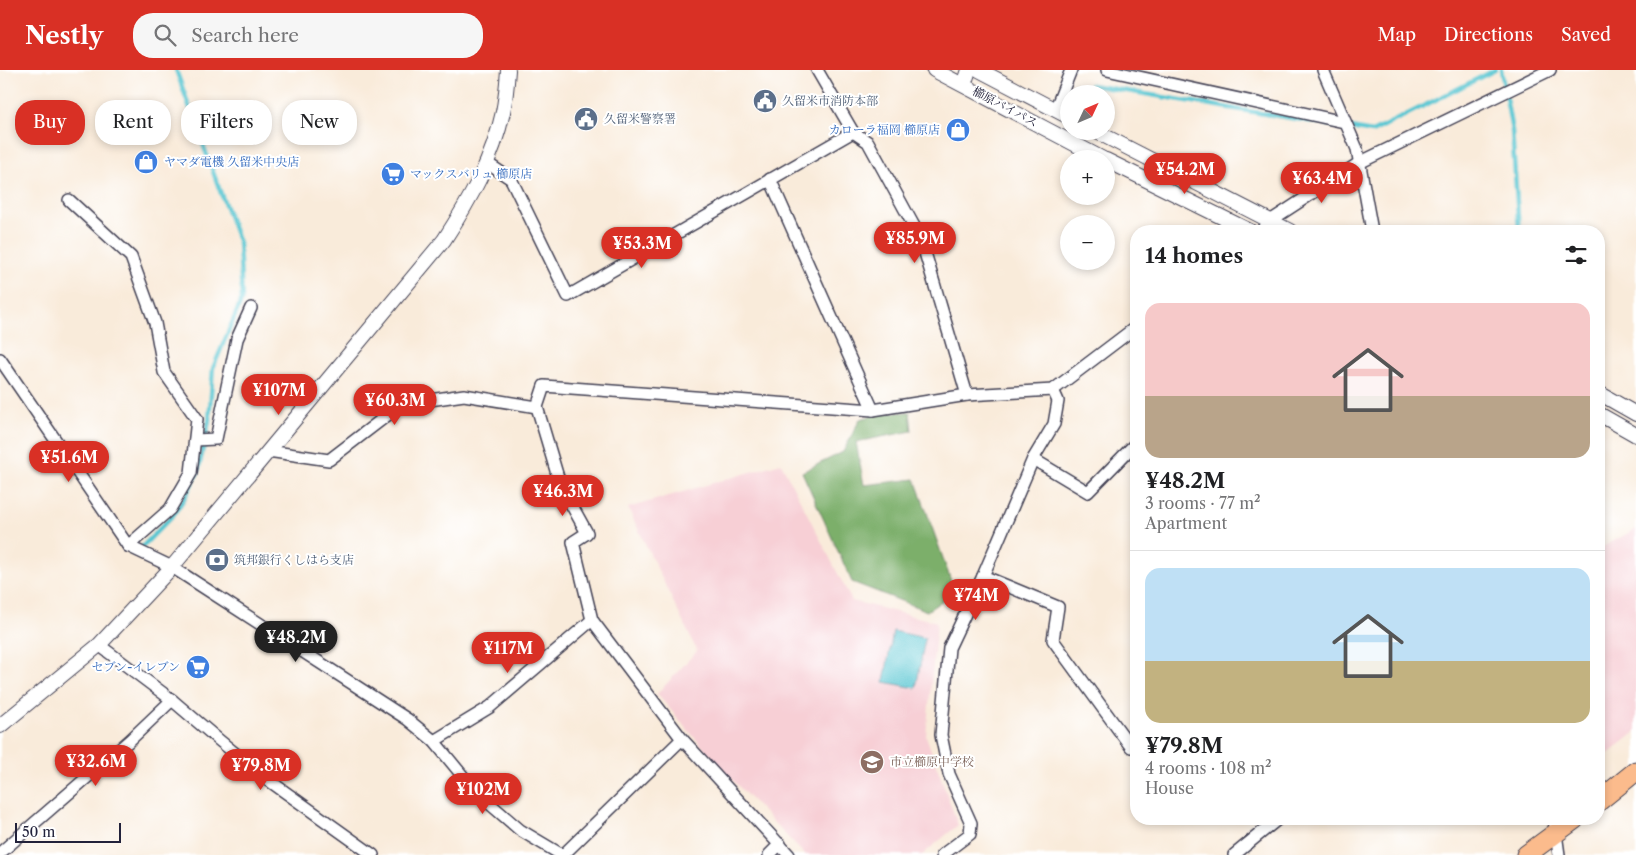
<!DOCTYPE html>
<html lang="en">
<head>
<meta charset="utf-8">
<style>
  body { margin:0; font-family:"Libre Caslon Text","Noto Serif JP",serif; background:#f6f6f6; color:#202124; height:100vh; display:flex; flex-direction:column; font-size:19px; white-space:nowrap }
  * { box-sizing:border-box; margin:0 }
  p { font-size:16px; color:#757577 }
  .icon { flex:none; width:28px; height:28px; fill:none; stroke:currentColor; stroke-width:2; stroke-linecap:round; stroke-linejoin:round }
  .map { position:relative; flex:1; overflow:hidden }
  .details { position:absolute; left:1130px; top:155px; width:475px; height:600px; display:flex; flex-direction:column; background:#fff; border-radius:20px; box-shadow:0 2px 8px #0003 }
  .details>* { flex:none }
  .hud { position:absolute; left:15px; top:30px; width:475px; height:45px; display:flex; gap:10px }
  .needle { width:32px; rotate:46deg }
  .fabs { position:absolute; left:1060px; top:15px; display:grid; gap:10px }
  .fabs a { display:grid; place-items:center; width:55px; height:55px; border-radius:50%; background:#fff; box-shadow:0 2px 8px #0003; font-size:25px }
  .scale { position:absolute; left:15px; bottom:12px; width:106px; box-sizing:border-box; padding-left:5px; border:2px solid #22223b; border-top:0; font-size:14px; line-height:18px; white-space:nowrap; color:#22223b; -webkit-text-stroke:4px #fff; paint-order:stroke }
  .price { position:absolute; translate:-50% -42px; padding:0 11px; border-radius:18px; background:#d93025; color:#fff; font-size:16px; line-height:32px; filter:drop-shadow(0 1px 2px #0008) }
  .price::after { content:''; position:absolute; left:50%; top:30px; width:15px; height:11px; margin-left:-8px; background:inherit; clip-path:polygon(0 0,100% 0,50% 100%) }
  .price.selected { background:#222; color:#fff }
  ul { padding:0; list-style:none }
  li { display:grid; align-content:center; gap:10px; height:265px; padding:0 15px }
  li+li { border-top:1px solid #e0e0e0 }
  li span { display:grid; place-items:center; height:155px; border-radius:15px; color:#555 }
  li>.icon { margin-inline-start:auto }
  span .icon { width:90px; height:90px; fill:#fffc; stroke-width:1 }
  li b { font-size:21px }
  h2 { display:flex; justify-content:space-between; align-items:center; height:60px; padding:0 15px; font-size:21px }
  .pill { padding:0 18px; border-radius:20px; background:#fff; box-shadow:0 2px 8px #0003; font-size:18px; line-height:45px }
  .pill.selected { background:#d93025; color:#fff }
  header { display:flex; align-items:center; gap:30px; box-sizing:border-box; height:70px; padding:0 25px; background:#d93025; color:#fff }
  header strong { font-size:24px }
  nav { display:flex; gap:28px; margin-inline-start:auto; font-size:18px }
  .search { width:350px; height:45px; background:#f6f6f6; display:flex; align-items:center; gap:12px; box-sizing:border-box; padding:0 18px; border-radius:20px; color:#757577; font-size:19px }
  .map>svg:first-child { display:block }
</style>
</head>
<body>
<header>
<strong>Nestly</strong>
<div class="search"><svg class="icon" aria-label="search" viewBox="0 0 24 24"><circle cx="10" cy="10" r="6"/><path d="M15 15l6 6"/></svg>Search here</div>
<nav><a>Map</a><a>Directions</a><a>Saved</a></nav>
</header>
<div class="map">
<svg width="1636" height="785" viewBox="0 0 1636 785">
  <rect width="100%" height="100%" fill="#fff"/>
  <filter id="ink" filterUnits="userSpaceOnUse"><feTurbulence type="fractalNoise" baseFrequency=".02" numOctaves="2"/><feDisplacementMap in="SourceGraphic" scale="10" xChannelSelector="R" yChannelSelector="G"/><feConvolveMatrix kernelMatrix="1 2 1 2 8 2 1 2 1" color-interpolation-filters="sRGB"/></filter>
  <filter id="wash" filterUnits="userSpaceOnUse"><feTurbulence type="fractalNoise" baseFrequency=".0096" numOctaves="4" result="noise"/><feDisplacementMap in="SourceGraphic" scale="20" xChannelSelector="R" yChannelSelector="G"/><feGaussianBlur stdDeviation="1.12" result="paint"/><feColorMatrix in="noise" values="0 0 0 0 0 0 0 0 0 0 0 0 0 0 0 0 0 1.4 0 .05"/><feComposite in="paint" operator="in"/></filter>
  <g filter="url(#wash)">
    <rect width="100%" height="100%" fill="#f9ebda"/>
    <g fill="#f7cfd5">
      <polygon points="781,393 852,531 937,552 926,666 958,755 922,785 805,785 719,696 657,624 697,581 628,438"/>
      <polygon points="1636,459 1636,662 1599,691 1599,479"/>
    </g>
    <polygon fill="#7caf6a" stroke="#4f6852" points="910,342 912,361 856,372 864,415 915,409 955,522 927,541 852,512 802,402 843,382 860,349 883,343"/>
    <polygon fill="#59c6d2" stroke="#3e7486" points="893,561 925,568 916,618 884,612"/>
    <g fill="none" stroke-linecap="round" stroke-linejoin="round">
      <g stroke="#59c6d2" stroke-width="4.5">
        <polyline points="1501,0 1512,61 1519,161"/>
        <polyline points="1091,15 1338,56"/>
        <polyline points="1351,58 1372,62 1495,0"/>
        <polyline points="139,480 174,444 185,427 198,402 209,351 213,298 242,229 239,173 176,0"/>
      </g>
    </g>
  </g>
  <g filter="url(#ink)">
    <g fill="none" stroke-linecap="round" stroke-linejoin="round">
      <g stroke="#424053" stroke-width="14">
        <g id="minor">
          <polyline points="817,0 853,62 868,72 921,169 967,325"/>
          <polyline points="1107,0 1344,52"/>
          <polyline points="1323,0 1357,79 1372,161"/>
          <polyline points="1055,40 1071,0"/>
          <polyline points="487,93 511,109 568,226 853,62"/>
          <polyline points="770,109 873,340"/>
          <polyline points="69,130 131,187 155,253 164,302 197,349 191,403 170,439 128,476"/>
          <polyline points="1262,161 1270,151 1359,93 1550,0"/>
          <polyline points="0,289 128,476 172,497 407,649 434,671 475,721 520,760 562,785"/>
          <polyline points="195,370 216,369 237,269 251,238"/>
          <polyline points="268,381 329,390 402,334 464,325 537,337"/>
          <polyline points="1033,389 1088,422 1136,373"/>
          <polyline points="983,506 1058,537 1053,570 1131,677"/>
          <polyline points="99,575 172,630 220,671 264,707 373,785"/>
          <polyline points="434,671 490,637 592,550"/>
          <polyline points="1554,749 1559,785"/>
          <polyline points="0,783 129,671 172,630"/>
          <polyline points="563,785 682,669"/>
          <polyline points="769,785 780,774"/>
          <polyline points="789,785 682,669 592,550 573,472 587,463 560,414 537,337 544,316 873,340 967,325 1053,320 1136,257"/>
          <polyline points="942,785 970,764 971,753 949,704 941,665 949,578 983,506 1033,389 1054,354 1058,331 1053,320"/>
          <polyline points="1234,785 1278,749"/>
        </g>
      </g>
      <g stroke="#424053" stroke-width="16">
        <g id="tertiary">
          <polyline points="934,0 1103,89"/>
          <polyline points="979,0 1069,47"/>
          <polyline points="964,15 969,0"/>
          <polyline points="1095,61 1290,161"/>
          <polyline points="1106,90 1250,161"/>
          <polyline points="1599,323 1636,344"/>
          <polyline points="1599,344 1636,365"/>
          <path d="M0 656 99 575 172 497 444 170C470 130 493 89 503 42 506 28 507 14 508 0"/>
        </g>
      </g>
      <g stroke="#424053" stroke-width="21">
        <g id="trunk">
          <polyline points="1599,731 1636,701"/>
          <polyline points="1526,785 1575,749"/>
        </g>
      </g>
      <use href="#minor" stroke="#fff" stroke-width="11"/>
      <use href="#tertiary" stroke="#fff" stroke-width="14"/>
      <use href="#trunk" stroke="#fbbb8c" stroke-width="19"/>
    </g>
  </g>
  <defs>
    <g id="civic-disc" transform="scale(1.25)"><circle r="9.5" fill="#5c6f8a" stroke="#fff"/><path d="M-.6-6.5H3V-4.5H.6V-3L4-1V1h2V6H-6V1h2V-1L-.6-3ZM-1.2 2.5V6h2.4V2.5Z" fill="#fff"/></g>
    <g id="shop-disc" transform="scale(1.25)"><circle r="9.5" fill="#3f7fe0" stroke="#fff"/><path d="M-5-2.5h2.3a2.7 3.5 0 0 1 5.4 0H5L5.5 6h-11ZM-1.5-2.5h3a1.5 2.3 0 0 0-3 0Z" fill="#fff"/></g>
    <g id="supermarket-disc" transform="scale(1.25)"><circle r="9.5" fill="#3f7fe0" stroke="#fff"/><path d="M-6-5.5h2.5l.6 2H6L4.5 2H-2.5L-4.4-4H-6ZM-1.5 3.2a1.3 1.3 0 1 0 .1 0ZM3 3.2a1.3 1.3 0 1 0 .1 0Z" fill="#fff"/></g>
    <g id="bank-disc" transform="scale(1.25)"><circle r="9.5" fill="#5c6f8a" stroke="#fff"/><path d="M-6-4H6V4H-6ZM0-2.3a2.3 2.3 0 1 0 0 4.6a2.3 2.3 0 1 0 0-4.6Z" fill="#fff"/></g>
    <g id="school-disc" transform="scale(1.25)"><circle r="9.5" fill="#8d6e63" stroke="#fff"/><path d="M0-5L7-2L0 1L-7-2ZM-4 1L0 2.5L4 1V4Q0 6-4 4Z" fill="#fff"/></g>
  </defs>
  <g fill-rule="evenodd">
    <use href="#civic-disc" x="765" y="31"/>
    <use href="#civic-disc" x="586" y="49"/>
    <use href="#shop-disc" x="958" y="60"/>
    <use href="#shop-disc" x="146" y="92"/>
    <use href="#supermarket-disc" x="393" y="104"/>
    <use href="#bank-disc" x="217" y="490"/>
    <use href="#supermarket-disc" x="198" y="597"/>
    <use href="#school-disc" x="872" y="692"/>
  </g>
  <g text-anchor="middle" stroke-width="4" stroke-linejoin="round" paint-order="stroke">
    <g font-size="12" fill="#4e5e75" stroke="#fff" text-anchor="start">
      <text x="782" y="35">久留米市消防本部</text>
      <text x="604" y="53">久留米警察署</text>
      <text x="234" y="494">筑邦銀行くしはら支店</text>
    </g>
    <g font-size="12" fill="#22223b" stroke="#fff">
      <text transform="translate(1005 37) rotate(28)" y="4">櫛原バイパス</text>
    </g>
    <g font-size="12" fill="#366cbe" stroke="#fff" text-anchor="end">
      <text x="940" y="64">カローラ福岡 櫛原店</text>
      <text x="164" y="96" text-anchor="start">ヤマダ電機 久留米中央店</text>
      <text x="410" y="108" text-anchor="start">マックスバリュ 櫛原店</text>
      <text x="180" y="601">セブン-イレブン</text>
    </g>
    <g font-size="12" fill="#785e54" stroke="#fff" text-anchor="start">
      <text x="890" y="696">市立櫛原中学校</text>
    </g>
  </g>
</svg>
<div class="fabs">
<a><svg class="needle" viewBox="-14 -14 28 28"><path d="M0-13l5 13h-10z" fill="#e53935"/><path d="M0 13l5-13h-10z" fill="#757577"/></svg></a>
<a>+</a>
<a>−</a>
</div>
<div class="scale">50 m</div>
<b class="price" style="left:1185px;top:125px">¥54.2M</b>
<b class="price" style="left:1322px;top:134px">¥63.4M</b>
<b class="price" style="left:915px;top:194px">¥85.9M</b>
<b class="price" style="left:642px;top:199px">¥53.3M</b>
<b class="price" style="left:279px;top:346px">¥107M</b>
<b class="price" style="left:395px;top:356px">¥60.3M</b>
<b class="price" style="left:69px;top:413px">¥51.6M</b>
<b class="price" style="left:563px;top:447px">¥46.3M</b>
<b class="price" style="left:976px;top:551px">¥74M</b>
<b class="price selected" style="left:296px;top:593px">¥48.2M</b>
<b class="price" style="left:508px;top:604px">¥117M</b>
<b class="price" style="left:96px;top:717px">¥32.6M</b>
<b class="price" style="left:261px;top:721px">¥79.8M</b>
<b class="price" style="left:483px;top:745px">¥102M</b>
<div class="hud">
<a class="pill selected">Buy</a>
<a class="pill">Rent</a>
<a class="pill">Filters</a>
<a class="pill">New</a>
</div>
<section class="details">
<h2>14 homes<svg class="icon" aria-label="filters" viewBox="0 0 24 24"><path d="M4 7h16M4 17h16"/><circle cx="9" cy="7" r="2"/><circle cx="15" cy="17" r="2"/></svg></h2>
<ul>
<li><span style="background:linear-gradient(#f6c9c9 60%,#b9a48a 0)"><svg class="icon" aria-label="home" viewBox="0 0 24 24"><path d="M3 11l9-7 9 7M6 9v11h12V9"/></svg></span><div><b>¥48.2M</b><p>3 rooms · 77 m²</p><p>Apartment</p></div></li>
<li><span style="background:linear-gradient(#bfe0f5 60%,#c2b280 0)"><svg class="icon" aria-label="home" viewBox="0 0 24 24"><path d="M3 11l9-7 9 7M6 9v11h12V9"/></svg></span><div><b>¥79.8M</b><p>4 rooms · 108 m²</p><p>House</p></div></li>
</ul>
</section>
</div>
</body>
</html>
